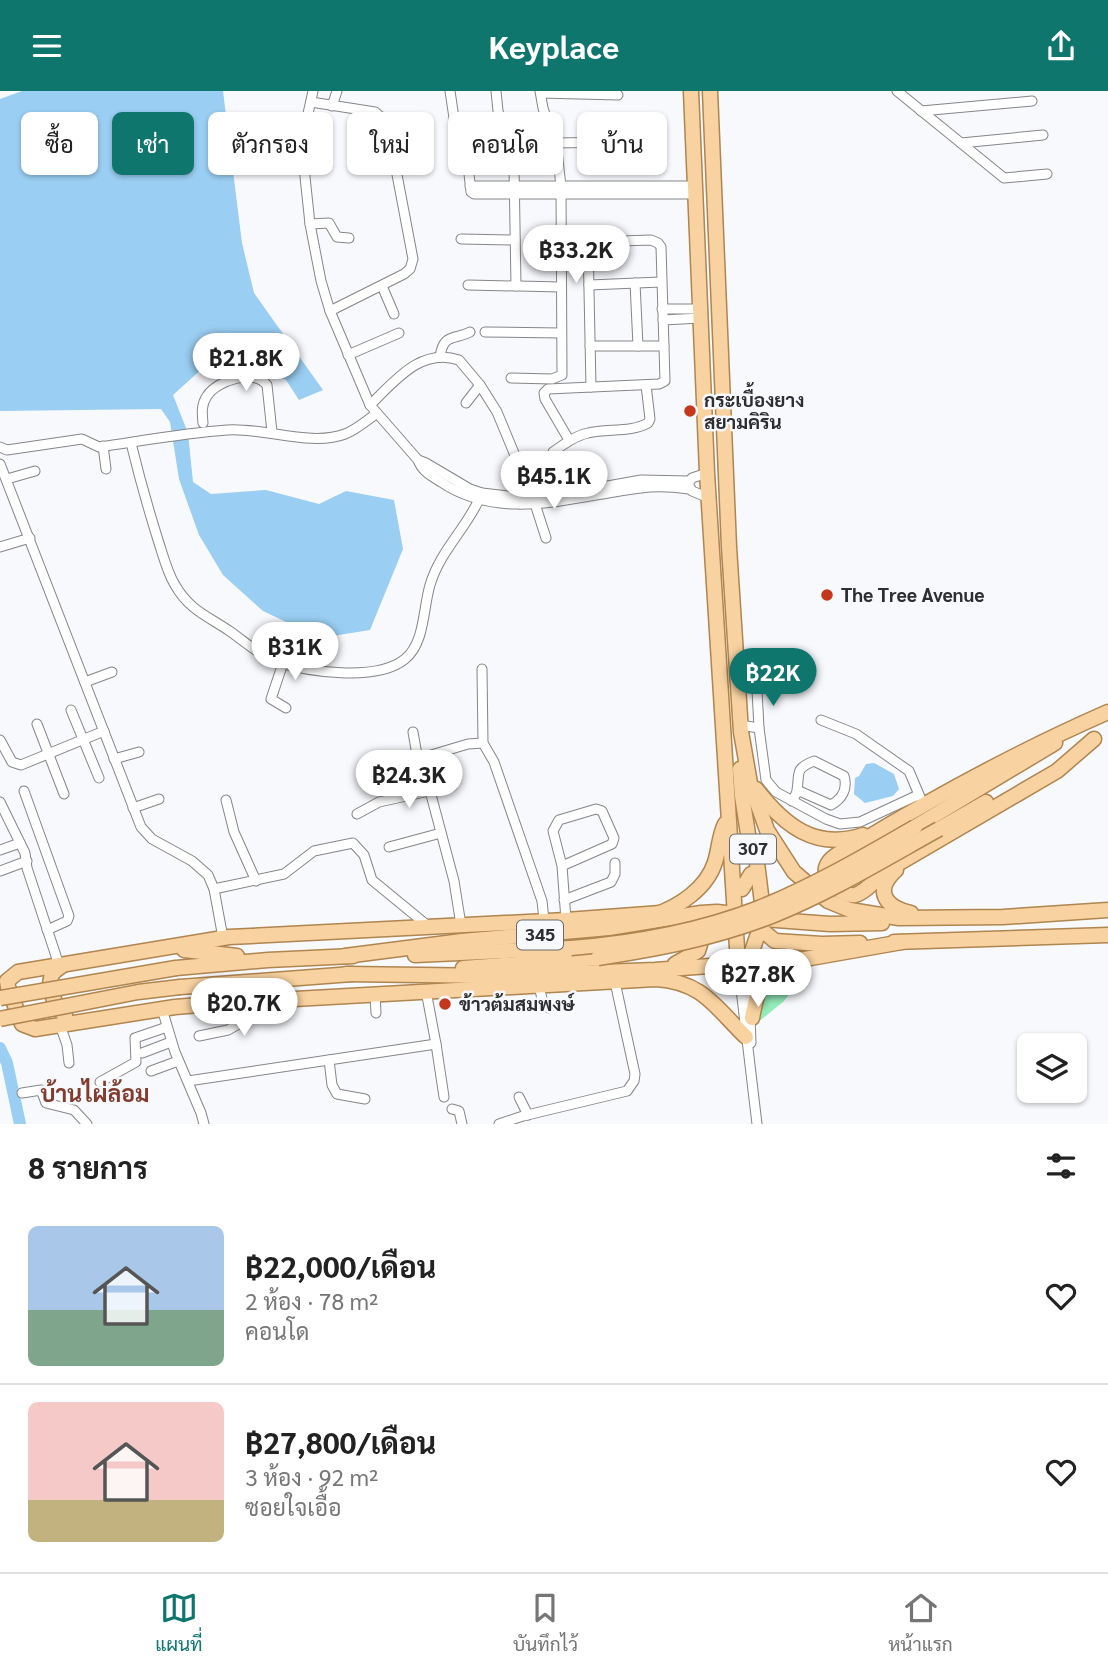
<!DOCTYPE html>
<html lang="th">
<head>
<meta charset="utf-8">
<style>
  body { margin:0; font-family:Georgia,Sarabun,serif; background:#f6f6f6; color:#222; height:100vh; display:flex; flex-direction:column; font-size:26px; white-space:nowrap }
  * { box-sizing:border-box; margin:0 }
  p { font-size:23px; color:#767676 }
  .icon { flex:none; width:38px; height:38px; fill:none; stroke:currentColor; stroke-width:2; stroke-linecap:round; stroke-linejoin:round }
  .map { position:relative; height:1033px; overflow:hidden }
  .details { display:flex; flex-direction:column; background:#fff; flex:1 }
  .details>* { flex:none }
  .top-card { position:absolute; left:21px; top:21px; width:700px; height:63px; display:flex; gap:14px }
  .tools { position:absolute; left:1017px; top:942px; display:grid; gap:14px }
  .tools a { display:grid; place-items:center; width:70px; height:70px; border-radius:10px; background:#fff; box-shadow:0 2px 5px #0004; font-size:35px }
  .price { position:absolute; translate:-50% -60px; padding:0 16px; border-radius:24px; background:#fff; color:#222; font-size:23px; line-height:46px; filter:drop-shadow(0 2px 4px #0008) }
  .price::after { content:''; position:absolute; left:50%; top:42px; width:21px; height:16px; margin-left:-10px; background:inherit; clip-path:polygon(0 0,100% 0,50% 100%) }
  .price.on { background:#0f766e; color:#fff }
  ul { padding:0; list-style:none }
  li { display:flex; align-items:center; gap:21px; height:175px; padding:0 28px }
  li+li { border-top:2px solid #e0e0e0 }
  li span { display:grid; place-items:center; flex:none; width:196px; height:140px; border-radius:10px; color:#555 }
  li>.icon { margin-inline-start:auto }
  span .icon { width:84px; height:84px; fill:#fffc; stroke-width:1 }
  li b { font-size:30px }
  h2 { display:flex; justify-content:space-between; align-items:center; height:84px; padding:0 28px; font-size:30px }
  .chip { padding:0 24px; border-radius:10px; background:#fff; box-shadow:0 2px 5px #0004; font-size:24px; line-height:63px }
  .chip.on { background:#0f766e; color:#fff }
  header { display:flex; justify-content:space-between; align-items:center; height:91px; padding:0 28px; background:#0f766e; color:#fff; font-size:32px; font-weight:700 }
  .tab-bar { display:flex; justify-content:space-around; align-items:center; height:98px; border-top:2px solid #e0e0e0; background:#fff; font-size:19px; color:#767676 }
  .tab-bar a { display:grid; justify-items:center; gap:4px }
  .tab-bar .on { color:#0f766e }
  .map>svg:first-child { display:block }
</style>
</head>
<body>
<header><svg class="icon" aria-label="menu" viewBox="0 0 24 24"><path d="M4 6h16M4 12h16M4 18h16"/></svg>Keyplace<svg class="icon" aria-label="share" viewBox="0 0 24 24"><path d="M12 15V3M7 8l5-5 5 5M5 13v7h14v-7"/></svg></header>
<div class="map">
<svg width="1108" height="1033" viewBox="0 0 1108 1033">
  <rect width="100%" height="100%" fill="#f8f9fd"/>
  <path fill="#95edbb" d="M813 874 783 911 757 932C766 891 772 884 813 874Z"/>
  <g fill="#9acef2">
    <polygon points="22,0 223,0 242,152 254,202 323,299 299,309 286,289 267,280 242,272 204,276 173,304 188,342 193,391 211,403 266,399 319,413 346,400 394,409 403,458 370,539 320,547 263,520 223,484 199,444 179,388 170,331 161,318 0,320 0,8"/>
    <polygon points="874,672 894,683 899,698 893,705 865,712 854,703 855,687 859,685 866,673"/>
  </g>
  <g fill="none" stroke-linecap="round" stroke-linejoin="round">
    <polyline stroke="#9acef2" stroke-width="12" points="0,957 7,972 20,1033"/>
    <g stroke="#858689" stroke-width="11">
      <g id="street">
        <path d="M313 0 303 45V67L310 133 321 190 330 220 370 314 418 369C422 380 431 385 441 391 502 432 574 405 641 397 656 395 674 396 689 398"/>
        <polyline points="450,0 454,27 468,74 471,101 474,103 695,103"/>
        <polyline points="496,0 498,20 514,76 516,195"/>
        <polyline points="897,0 1004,87 1047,83"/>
        <polyline points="541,2 618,4"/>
        <polyline points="311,11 375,21 387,31 413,168 410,178 404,183 330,220"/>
        <polyline points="332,15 337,0"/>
        <polyline points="921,20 1032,10"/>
        <polyline points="554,52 622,51"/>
        <polyline points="961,52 1043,44"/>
        <polyline points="270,71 303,67"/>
        <polyline points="470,95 695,95"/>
        <polyline points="310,133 329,132 337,146 349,147"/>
        <polyline points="461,148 515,149"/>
        <polyline points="588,151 591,296"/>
        <polyline points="561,152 651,149 658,152 661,156 665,290 659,293 548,298 544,302 545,308 569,349"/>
        <polyline points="635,192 638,255"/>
        <polyline points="468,194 561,196"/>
        <polyline points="589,194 661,191"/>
        <polyline points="382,195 394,223"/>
        <polyline points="662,218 700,218"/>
        <polyline points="663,229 701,227"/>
        <polyline points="485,241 561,242"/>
        <polyline points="590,255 664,255"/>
        <polyline points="348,264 399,242"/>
        <path d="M440 266C443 242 455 249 470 241"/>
        <polyline points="511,287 552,288 562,284 561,95 557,60 543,17 540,0"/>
        <polyline points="466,312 480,294"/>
        <path d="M370 314C395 290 421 256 459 269L480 294 497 321 514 362 527 388 546 447"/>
        <path d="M203 332C202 322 201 314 207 305 217 289 254 278 267 294L272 341"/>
        <path d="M131 352C139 385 148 417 158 449 163 464 167 481 175 494 190 520 208 525 231 541 245 551 259 564 275 570 307 581 377 591 405 568 425 552 423 517 430 494 440 459 469 435 482 402"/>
        <polyline points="103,355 106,378"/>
        <path d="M0 356 7 359 82 348 99 356C141 350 184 342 227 339 263 336 311 356 345 343 356 339 366 330 376 323"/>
        <path d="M553 361C564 353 575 345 588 342 607 337 630 342 648 332L650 328 646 294"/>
        <polyline points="418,369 426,372 470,398 482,402 508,405 558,404 641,389 689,390"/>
        <polyline points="0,373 141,736 152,748 192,770 208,784 214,798 223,847"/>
        <polyline points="707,382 692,387 688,393 692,400 709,407"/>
        <polyline points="7,388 35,380"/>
        <polyline points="0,456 30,447"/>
        <polyline points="283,572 271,608 286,617"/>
        <polyline points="482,578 483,652 494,671 542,810 544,829"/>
        <polyline points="85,591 112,581"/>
        <polyline points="757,599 759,637"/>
        <polyline points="71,619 99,687"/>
        <polyline points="821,629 856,643 909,680 920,706"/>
        <polyline points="37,633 64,703"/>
        <polyline points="740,634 759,637 766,689 776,701 826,728 840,733 860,731 918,704"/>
        <polyline points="413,641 417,664 421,667 468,653 483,652"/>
        <polyline points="0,649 12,671 21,674 104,640"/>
        <polyline points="114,668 139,661"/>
        <polyline points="24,700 69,825 67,830 47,839"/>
        <polyline points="430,700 454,790 461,834"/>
        <polyline points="226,709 234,741 256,790"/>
        <path d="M792 710C794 706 797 703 797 699 800 682 794 678 814 670L844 685C848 698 842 708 831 714L797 699"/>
        <polyline points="0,711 25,762 27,777 59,874"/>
        <polyline points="133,717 159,708"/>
        <polyline points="357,723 379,711 452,695"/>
        <polyline points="389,756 441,742"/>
        <polyline points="0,759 20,752"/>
        <polyline points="562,775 612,753 614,747 602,720 596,718 559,729 553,740 562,775 566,829"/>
        <polyline points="0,780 27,770"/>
        <polyline points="214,798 284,783 314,760 353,752 364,764 372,789 428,835"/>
        <polyline points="564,809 611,791 615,783 615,772"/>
        <polyline points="748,872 751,952"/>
        <polyline points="738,873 757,1033"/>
        <polyline points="539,895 543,912 549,917"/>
        <polyline points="426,900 436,953"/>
        <polyline points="375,903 376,922"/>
        <polyline points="162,918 175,961 201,1022 204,1033"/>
        <polyline points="60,934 67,954 69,972"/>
        <polyline points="199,945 228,939 242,931 243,910"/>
        <polyline points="142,962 171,951"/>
        <polyline points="329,969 332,994 337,1003 365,1008"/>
        <polyline points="151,980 178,970"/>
        <polyline points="188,990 436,953 444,1006"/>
        <polyline points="100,991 136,971 135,947 167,936"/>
        <polyline points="22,1002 41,999 46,1012 74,1019 87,1033"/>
        <polyline points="519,1006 528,1024"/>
        <polyline points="452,1018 459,1020 462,1033"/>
        <polyline points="499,1033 523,1025 627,1000 634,990 635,983 615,891"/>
      </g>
    </g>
    <g stroke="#af8550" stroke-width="17">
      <g id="primary">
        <polyline points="691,0 707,382 738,873"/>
        <polyline points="710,0 729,456 741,641 750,692 767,739 794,781 828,810 850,819 899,827 1003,826 1108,819"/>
        <path d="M1094 648 1057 680 884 781C876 788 866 801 855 804 842 806 820 788 827 774 832 763 848 759 857 753 938 704 1021 659 1108 621"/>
        <polyline points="740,678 742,705 749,749 756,764 763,820 763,828 748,872"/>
        <path d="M756 698C784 734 815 760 863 744"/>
        <polyline points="915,736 1055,652"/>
        <polyline points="939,738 986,711"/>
        <path d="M896 779C874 799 884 816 911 822"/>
        <polyline points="733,790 736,795 742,798 751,783"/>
        <path d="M661 822 566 829 229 846 18 881 7 890 8 896 22 933 35 938 175 916 224 912 656 888C703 891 715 916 746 946"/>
        <path d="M654 824C679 816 707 797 715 771 719 759 719 745 725 733"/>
        <polyline points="746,826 775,850 822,853 860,852"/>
        <polyline points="763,828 830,833 882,832"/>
        <polyline points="894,851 1108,844"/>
        <polyline points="184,859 237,865"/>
        <polyline points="415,864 571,857"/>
        <polyline points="345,865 462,850 609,837 701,822 717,821 743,824"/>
        <polyline points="675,873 698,860 702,847 700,838"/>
        <path d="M63 874C58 878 52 880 51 887 48 898 56 918 65 924"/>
        <polyline points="176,877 268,869 353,865"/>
        <polyline points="463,877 598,867"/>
        <polyline points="346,883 496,885 655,879 805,868 902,851"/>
        <polyline points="180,896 352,883"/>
        <path d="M752 927C757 902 759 883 787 873"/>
      </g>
    </g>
    <use href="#street" stroke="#fff" stroke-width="9"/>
    <use href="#primary" stroke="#f8d2a0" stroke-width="14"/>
    <g stroke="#af8550" stroke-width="17" stroke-linecap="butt">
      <g id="primary-bridge">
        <path d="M571 857C634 852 700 840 759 817 813 795 865 765 915 736"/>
        <path d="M598 867C657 858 717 847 774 824 831 801 885 768 939 738"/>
        <polyline points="0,907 176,877"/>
        <polyline points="0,928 138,901 180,896"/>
      </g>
    </g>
    <use href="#primary-bridge" stroke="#f8d2a0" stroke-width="14"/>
  </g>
  <g fill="#c3381c" stroke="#f8f9fd" stroke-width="2.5">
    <circle cx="690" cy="320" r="7"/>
    <circle cx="827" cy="504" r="7"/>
    <circle cx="445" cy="913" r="7"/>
  </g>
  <g text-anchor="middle" stroke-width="5" stroke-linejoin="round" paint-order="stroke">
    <g fill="#f8f9fd" stroke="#6b6b6e" stroke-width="2">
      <rect x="730" y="743.5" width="46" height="29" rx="5"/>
      <rect x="517" y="829.5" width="46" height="29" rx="5"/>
    </g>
    <g font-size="18" font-weight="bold" fill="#2e2e30">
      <text x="753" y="764">307</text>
      <text x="540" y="850">345</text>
    </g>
    <g font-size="19" font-weight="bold" fill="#2e2e30" stroke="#f8f9fd" text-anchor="start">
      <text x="704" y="316">กระเบื้องยาง<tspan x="704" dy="22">สยามคิริน</tspan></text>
      <text x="841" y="511">The Tree Avenue</text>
      <text x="459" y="920">ข้าวต้มสมพงษ์</text>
    </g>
    <g font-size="23" font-weight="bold" fill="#823c2d" stroke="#f8f9fd">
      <text x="95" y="1011">บ้านไผ่ล้อม</text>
    </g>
  </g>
</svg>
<div class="tools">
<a><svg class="icon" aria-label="layers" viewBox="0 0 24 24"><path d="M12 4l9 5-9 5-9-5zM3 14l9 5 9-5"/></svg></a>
</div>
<b class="price" style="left:576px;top:194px">฿33.2K</b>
<b class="price" style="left:246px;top:302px">฿21.8K</b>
<b class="price" style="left:554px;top:420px">฿45.1K</b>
<b class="price" style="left:295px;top:591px">฿31K</b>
<b class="price on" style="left:773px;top:617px">฿22K</b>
<b class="price" style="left:409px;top:719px">฿24.3K</b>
<b class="price" style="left:758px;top:918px">฿27.8K</b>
<b class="price" style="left:244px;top:947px">฿20.7K</b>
<div class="top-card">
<a class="chip">ซื้อ</a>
<a class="chip on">เช่า</a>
<a class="chip">ตัวกรอง</a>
<a class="chip">ใหม่</a>
<a class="chip">คอนโด</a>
<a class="chip">บ้าน</a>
</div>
</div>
<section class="details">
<h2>8 รายการ<svg class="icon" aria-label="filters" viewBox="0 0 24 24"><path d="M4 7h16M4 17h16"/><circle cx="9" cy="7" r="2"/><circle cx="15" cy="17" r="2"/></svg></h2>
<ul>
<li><span style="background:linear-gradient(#a9c7e8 60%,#7fa58c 0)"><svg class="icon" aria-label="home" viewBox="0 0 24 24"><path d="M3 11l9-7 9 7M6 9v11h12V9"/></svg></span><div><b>฿22,000/เดือน</b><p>2 ห้อง · 78 m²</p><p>คอนโด</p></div><svg class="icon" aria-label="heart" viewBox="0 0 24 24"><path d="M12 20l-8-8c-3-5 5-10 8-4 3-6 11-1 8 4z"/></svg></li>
<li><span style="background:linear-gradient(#f6c9c9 70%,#c2b280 0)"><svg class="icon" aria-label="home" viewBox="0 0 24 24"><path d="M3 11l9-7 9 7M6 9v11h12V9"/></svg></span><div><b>฿27,800/เดือน</b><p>3 ห้อง · 92 m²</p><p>ซอยใจเอื้อ</p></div><svg class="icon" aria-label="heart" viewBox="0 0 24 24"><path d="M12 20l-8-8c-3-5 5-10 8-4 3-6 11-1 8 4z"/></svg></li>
</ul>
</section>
<nav class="tab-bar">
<a class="on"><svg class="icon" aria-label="map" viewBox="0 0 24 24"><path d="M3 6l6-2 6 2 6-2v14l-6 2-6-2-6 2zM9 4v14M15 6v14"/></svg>แผนที่</a>
<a><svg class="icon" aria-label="saved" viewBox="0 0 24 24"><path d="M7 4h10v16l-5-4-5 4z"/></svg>บันทึกไว้</a>
<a><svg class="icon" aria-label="home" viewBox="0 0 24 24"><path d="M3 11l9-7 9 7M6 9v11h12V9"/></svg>หน้าแรก</a>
</nav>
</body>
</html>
